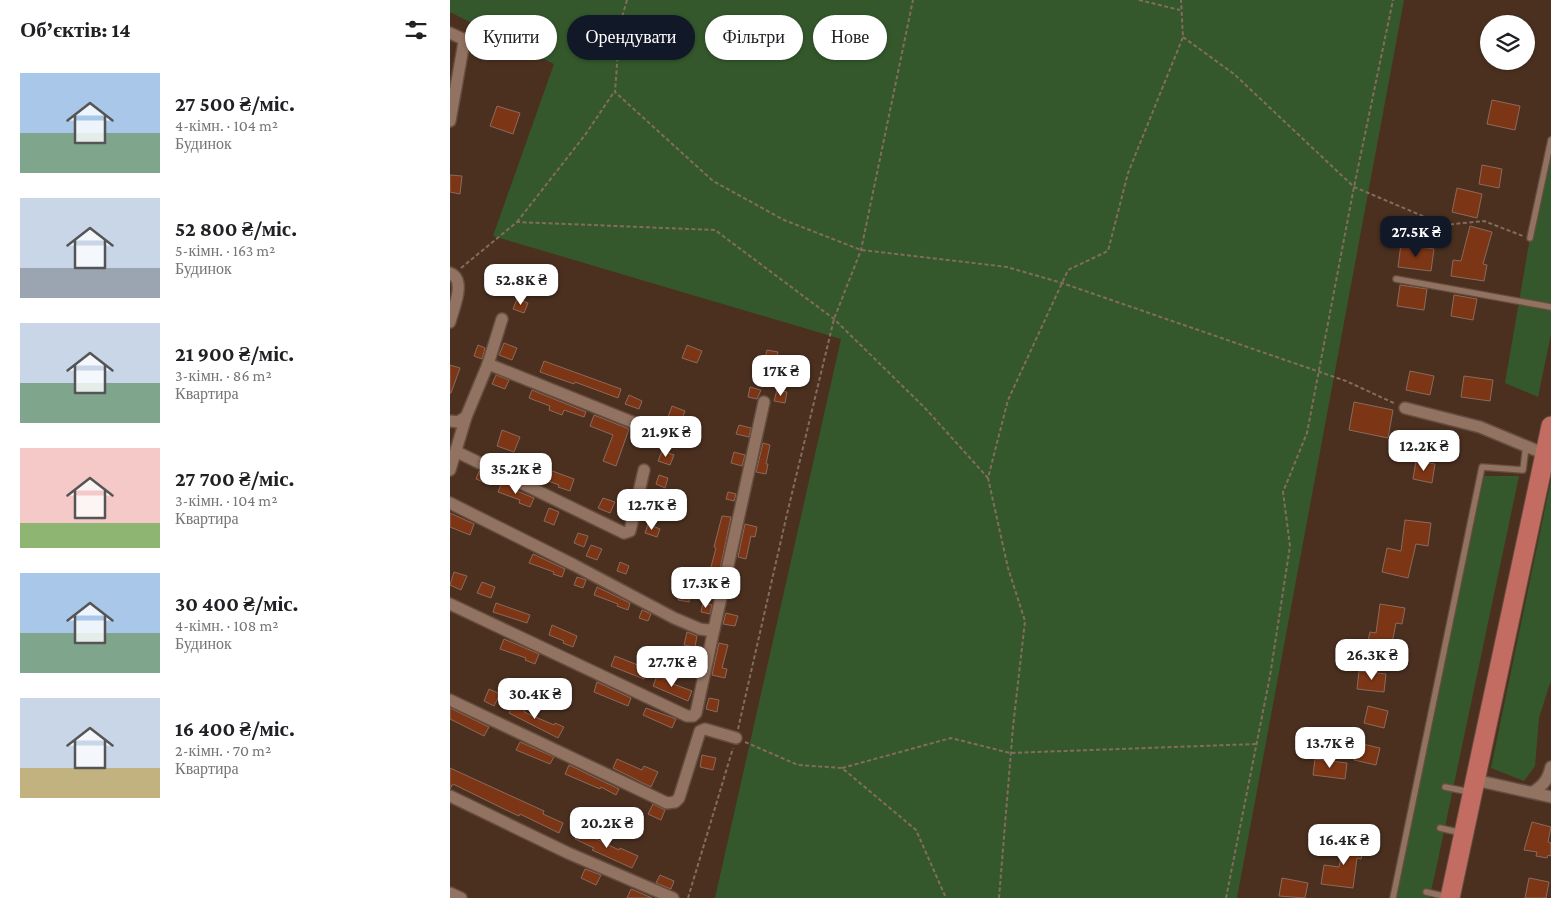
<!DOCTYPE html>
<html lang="uk">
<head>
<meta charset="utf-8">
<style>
  body { margin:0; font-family:"Crimson Pro",serif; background:#f6f6f6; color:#202124; height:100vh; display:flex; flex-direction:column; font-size:19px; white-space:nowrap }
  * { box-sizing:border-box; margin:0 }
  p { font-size:16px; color:#757577 }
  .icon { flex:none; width:28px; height:28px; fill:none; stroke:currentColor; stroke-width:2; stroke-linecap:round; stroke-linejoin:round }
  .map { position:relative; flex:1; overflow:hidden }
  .drawer { display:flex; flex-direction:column; background:#fff; width:450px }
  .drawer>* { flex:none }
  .hud { position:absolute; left:15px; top:15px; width:475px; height:45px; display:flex; gap:10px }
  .tools { position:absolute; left:1030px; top:15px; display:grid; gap:10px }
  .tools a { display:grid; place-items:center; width:55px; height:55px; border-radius:50%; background:#fff; box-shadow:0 1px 4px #0004; font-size:25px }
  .price { position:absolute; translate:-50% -42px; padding:0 11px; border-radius:10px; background:#fff; color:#222; font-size:16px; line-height:32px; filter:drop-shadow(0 1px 2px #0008) }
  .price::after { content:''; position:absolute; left:50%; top:30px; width:15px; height:11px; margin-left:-8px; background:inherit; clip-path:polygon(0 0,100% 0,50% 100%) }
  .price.selected { background:#111827; color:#fff }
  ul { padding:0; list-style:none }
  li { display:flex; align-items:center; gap:15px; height:125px; padding:0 20px }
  li span { display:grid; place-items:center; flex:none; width:140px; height:100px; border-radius:0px; color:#555 }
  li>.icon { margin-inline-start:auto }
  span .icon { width:60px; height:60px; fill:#fffc; stroke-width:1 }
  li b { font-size:21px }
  h2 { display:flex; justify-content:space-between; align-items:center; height:60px; padding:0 20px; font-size:21px }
  .chip { padding:0 18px; border-radius:22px; background:#fff; box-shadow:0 1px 4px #0004; font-size:18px; line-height:45px }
  .chip.selected { background:#111827; color:#fff }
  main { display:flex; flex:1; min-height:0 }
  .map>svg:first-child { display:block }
</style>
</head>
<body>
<main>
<section class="drawer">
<h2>Об’єктів: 14<svg class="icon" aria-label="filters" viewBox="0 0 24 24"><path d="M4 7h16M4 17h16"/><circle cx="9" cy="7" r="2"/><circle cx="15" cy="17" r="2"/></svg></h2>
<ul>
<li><span style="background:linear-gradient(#a9c7e8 60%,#7fa58c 0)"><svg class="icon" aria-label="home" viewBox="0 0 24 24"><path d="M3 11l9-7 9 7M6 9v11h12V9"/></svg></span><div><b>27 500 ₴/міс.</b><p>4-кімн. · 104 m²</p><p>Будинок</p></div></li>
<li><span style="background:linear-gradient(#c9d6e8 70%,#9aa5b1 0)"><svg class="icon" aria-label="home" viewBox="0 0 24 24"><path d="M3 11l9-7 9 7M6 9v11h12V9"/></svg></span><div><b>52 800 ₴/міс.</b><p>5-кімн. · 163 m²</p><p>Будинок</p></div></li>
<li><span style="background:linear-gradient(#c9d6e8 60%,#7fa58c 0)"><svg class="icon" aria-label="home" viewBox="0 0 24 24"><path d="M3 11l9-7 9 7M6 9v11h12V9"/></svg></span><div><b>21 900 ₴/міс.</b><p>3-кімн. · 86 m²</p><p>Квартира</p></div></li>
<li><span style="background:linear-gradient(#f6c9c9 75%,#8fb573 0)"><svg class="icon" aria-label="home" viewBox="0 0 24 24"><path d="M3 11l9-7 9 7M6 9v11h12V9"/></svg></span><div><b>27 700 ₴/міс.</b><p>3-кімн. · 104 m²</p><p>Квартира</p></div></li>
<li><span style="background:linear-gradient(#a9c7e8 60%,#7fa58c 0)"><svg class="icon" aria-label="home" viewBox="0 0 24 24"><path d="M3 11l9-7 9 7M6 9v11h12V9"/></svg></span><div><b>30 400 ₴/міс.</b><p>4-кімн. · 108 m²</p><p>Будинок</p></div></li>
<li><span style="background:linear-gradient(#c9d6e8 70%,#c2b280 0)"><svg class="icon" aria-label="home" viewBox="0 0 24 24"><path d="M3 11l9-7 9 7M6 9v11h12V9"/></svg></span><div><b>16 400 ₴/міс.</b><p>2-кімн. · 70 m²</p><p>Квартира</p></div></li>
</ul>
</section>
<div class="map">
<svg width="1101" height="898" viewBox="0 0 1101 898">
  <rect width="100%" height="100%" fill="#4b3020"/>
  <g fill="#34582c">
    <polygon points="0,0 954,0 787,898 265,898 391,339 43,236 104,64 0,12"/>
    <polygon points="1101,140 1101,334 1088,397 1055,383 1080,238"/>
    <polygon points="1034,476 1069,476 985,874 979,898 943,898"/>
    <polygon points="1101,480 1101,680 1089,718 1085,766 1074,781 1041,768"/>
  </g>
  <g fill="#7d3615" stroke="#8a6a5c">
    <polygon points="1042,100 1070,106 1065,130 1037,124"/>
    <polygon points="47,106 70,113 63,134 40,126"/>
    <polygon points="1032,165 1052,169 1049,188 1029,184"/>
    <polygon points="0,175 12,176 10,194 0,192"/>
    <polygon points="1007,188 1032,194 1027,218 1002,212"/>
    <polygon points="1020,226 1042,232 1033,264 1037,265 1034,281 1001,276 1003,260 1011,261"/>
    <polygon points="951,244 984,249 981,271 948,267"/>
    <polygon points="50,281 63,286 59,295 47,290"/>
    <polygon points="950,285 977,289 974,310 947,306"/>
    <polygon points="1004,295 1027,299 1023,320 1001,316"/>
    <polygon points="67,299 78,303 74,313 63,309"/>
    <polygon points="54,343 67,348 62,360 49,355"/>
    <polygon points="28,345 35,348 32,359 24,356"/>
    <polygon points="237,345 252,351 247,363 232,358"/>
    <polygon points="317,350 328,352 325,363 314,361"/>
    <polygon points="94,361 171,389 168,398 125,382 124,384 90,372"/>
    <polygon points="0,365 10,368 1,393 0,393"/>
    <polygon points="960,371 984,376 980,395 956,390"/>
    <polygon points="46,375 59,380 55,389 42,384"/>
    <polygon points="1014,376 1043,380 1040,401 1011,397"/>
    <polygon points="300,387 311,390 307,399 298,397"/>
    <polygon points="82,390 136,412 134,417 114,410 112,415 99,410 100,406 79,398"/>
    <polygon points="327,390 337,392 335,403 324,401"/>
    <polygon points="179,395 192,401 189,409 175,404"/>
    <polygon points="904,402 943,410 938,438 899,430"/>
    <polygon points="222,406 235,411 231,422 218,417"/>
    <polygon points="144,415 179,429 166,466 153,461 163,435 140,426"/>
    <polygon points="289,425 301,428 299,437 286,434"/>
    <polygon points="52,430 70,437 64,452 47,446"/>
    <polygon points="313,443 320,445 316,464 318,464 316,474 306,472"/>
    <polygon points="212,451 224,455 220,465 208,461"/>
    <polygon points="284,452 295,455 292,466 281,463"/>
    <polygon points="68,456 79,461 78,462 124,479 120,491 108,487 109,485 85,476 86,473 64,465"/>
    <polygon points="966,461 985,464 982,483 963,479"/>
    <polygon points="29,471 41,477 38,484 26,479"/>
    <polygon points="209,475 218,478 215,488 206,484"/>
    <polygon points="52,482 63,487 62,489 84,498 80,507 69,503 70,500 48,492"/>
    <polygon points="278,492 286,494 284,501 276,499"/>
    <polygon points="153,498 165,502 160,513 148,508"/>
    <polygon points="203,499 213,503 209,514 199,510"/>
    <polygon points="99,508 109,512 104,525 94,521"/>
    <polygon points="0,513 24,524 20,535 0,527"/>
    <polygon points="272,516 281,517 270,569 261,567 266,548 264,547"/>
    <polygon points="955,520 981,523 978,546 966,544 958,578 932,572 937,548 951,551"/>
    <polygon points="198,524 210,529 207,537 195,533"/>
    <polygon points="295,524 307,527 305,537 301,536 296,559 288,557"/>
    <polygon points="128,533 138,536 134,547 124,543"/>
    <polygon points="141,545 152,549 147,560 136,556"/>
    <polygon points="83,554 115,569 112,577 103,574 104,572 79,563"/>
    <polygon points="170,562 179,566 176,574 167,571"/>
    <polygon points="4,572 17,576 11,590 0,585"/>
    <polygon points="127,577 136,580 133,588 124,585"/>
    <polygon points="32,582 45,587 41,598 27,593"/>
    <polygon points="147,587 180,603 178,610 167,606 168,604 144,595"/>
    <polygon points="230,591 241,593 239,602 228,600"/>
    <polygon points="46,603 80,615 77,623 43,612"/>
    <polygon points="253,603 262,605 260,614 251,612"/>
    <polygon points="930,604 955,608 952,624 946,623 939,659 915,654 920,632 926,633"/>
    <polygon points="192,610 201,614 198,621 189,618"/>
    <polygon points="276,613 288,616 285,626 273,624"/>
    <polygon points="102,625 127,636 123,647 113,643 114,641 99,635"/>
    <polygon points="237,632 247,636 245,647 234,645"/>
    <polygon points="54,639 89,654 85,664 75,660 76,658 50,649"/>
    <polygon points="269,643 278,645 272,668 277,669 275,678 262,675"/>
    <polygon points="165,656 198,669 194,679 161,666"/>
    <polygon points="909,671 936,674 934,692 907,689"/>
    <polygon points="207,676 219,680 218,682 242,691 238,701 203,686"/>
    <polygon points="147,682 181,698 178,706 144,692"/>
    <polygon points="39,689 50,694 44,706 34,701"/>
    <polygon points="259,698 269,700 267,712 256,709"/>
    <polygon points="66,699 78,705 74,712 104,725 105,723 114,727 108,738 59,713"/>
    <polygon points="918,706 938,711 934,728 914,723"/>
    <polygon points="0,708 39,727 34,736 0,719"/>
    <polygon points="196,708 226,719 222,728 193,715"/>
    <polygon points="70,742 104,757 100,764 66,750"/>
    <polygon points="908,743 930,748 926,765 904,760"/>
    <polygon points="252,755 266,758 263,770 250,767"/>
    <polygon points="167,759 192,770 194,766 208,772 201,787 163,768"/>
    <polygon points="865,759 897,763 895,779 863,775"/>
    <polygon points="119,765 169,789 166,795 151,787 150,789 115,774"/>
    <polygon points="0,768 94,811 93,814 113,823 109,833 70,814 69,816 54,809 3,784 0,789"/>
    <polygon points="203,804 215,810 211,820 198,814"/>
    <polygon points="1082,822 1101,827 1098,842 1101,843 1101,856 1098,855 1097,858 1086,856 1087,852 1074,850"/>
    <polygon points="130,828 145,835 144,838 169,850 170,848 188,856 182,868 142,850 144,848 125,839"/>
    <polygon points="895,838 915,842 911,859 907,858 903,888 871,884 874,865 889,867"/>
    <polygon points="135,869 151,875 146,885 131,878"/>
    <polygon points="210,875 224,881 221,889 206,883"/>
    <polygon points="832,878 858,883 855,898 829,896"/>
    <polygon points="1079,878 1099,882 1096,898 1075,898"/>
    <polygon points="181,889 202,898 177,898"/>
  </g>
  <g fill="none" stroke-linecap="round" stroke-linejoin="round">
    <g stroke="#644d3f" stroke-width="8">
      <g id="service">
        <polyline points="1080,238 1101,140"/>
        <polyline points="946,279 1101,307"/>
        <polyline points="995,787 1020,792"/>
        <polyline points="990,828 1012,833"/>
        <polyline points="976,892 998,897"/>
        <polyline points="943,898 1032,467 1073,470 1076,446"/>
      </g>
    </g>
    <g stroke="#644d3f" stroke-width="14">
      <g id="minor">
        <polyline points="0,33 13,39 14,42 0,121"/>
        <path d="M0 273C17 280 3 309 0 322"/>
        <polyline points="38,364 52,319"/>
        <polyline points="955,408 1030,427 1095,454"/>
        <polyline points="0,421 8,422 16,417"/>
        <polyline points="7,452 174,533 180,531 194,470"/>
        <polyline points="0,470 16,417 38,364 202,430"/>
        <polyline points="0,503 124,565 224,618 250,629 257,630 264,629 246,713 243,716 237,716 0,604"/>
        <polyline points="264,629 314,402"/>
        <polyline points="0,700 217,803 225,802 229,798 250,731 255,729 286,738"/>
        <polyline points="1025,780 1101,797"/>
        <path d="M1083 792C1094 785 1098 779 1101 767"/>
        <polyline points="0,796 118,853 223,898"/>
        <polyline points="0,893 11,898"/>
      </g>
    </g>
    <g stroke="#644d3f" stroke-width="21">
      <polyline id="trunk" points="1000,898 1101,426"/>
    </g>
    <g stroke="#836c5e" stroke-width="2" stroke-dasharray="4 2.5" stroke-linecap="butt">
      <polyline points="177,0 170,24 165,92 263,181 334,220 411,250 557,267 612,283 896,381 946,404"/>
      <polyline points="689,0 730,10"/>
      <polyline points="733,37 784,74 904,187 994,225 1034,221 1073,236"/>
      <polyline points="67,222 135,135 164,92"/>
      <polyline points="11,268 67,222 265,230 384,319 475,408 538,478"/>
      <polyline points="288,729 337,514 384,319 411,250 463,0"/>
      <polyline points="295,742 348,765 392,768 466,830 496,898"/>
      <polyline points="392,768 501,738 560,753 806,744"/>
      <polyline points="238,898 283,748"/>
      <polyline points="549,898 563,727 575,621 558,568 538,478 558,400 618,270 658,251 678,173 733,37 731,0"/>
      <polyline points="776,898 820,676 840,546 833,492 857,433 904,187 943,0"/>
    </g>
    <use href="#service" stroke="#927261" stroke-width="5.5"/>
    <use href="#minor" stroke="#927261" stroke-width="11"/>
    <use href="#trunk" stroke="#c36c62" stroke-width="19"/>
  </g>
</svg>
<div class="tools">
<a><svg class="icon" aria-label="layers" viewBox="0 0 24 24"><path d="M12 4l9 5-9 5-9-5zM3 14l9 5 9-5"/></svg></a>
</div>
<b class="price selected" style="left:966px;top:258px">27.5K ₴</b>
<b class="price" style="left:71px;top:306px">52.8K ₴</b>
<b class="price" style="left:331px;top:397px">17K ₴</b>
<b class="price" style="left:216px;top:458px">21.9K ₴</b>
<b class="price" style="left:974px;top:472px">12.2K ₴</b>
<b class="price" style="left:66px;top:495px">35.2K ₴</b>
<b class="price" style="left:202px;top:531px">12.7K ₴</b>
<b class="price" style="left:256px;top:609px">17.3K ₴</b>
<b class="price" style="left:922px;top:681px">26.3K ₴</b>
<b class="price" style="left:222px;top:688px">27.7K ₴</b>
<b class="price" style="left:85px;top:720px">30.4K ₴</b>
<b class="price" style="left:880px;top:769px">13.7K ₴</b>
<b class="price" style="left:157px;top:849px">20.2K ₴</b>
<b class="price" style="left:894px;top:866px">16.4K ₴</b>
<div class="hud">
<a class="chip">Купити</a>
<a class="chip selected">Орендувати</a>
<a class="chip">Фільтри</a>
<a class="chip">Нове</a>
</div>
</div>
</main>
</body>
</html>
